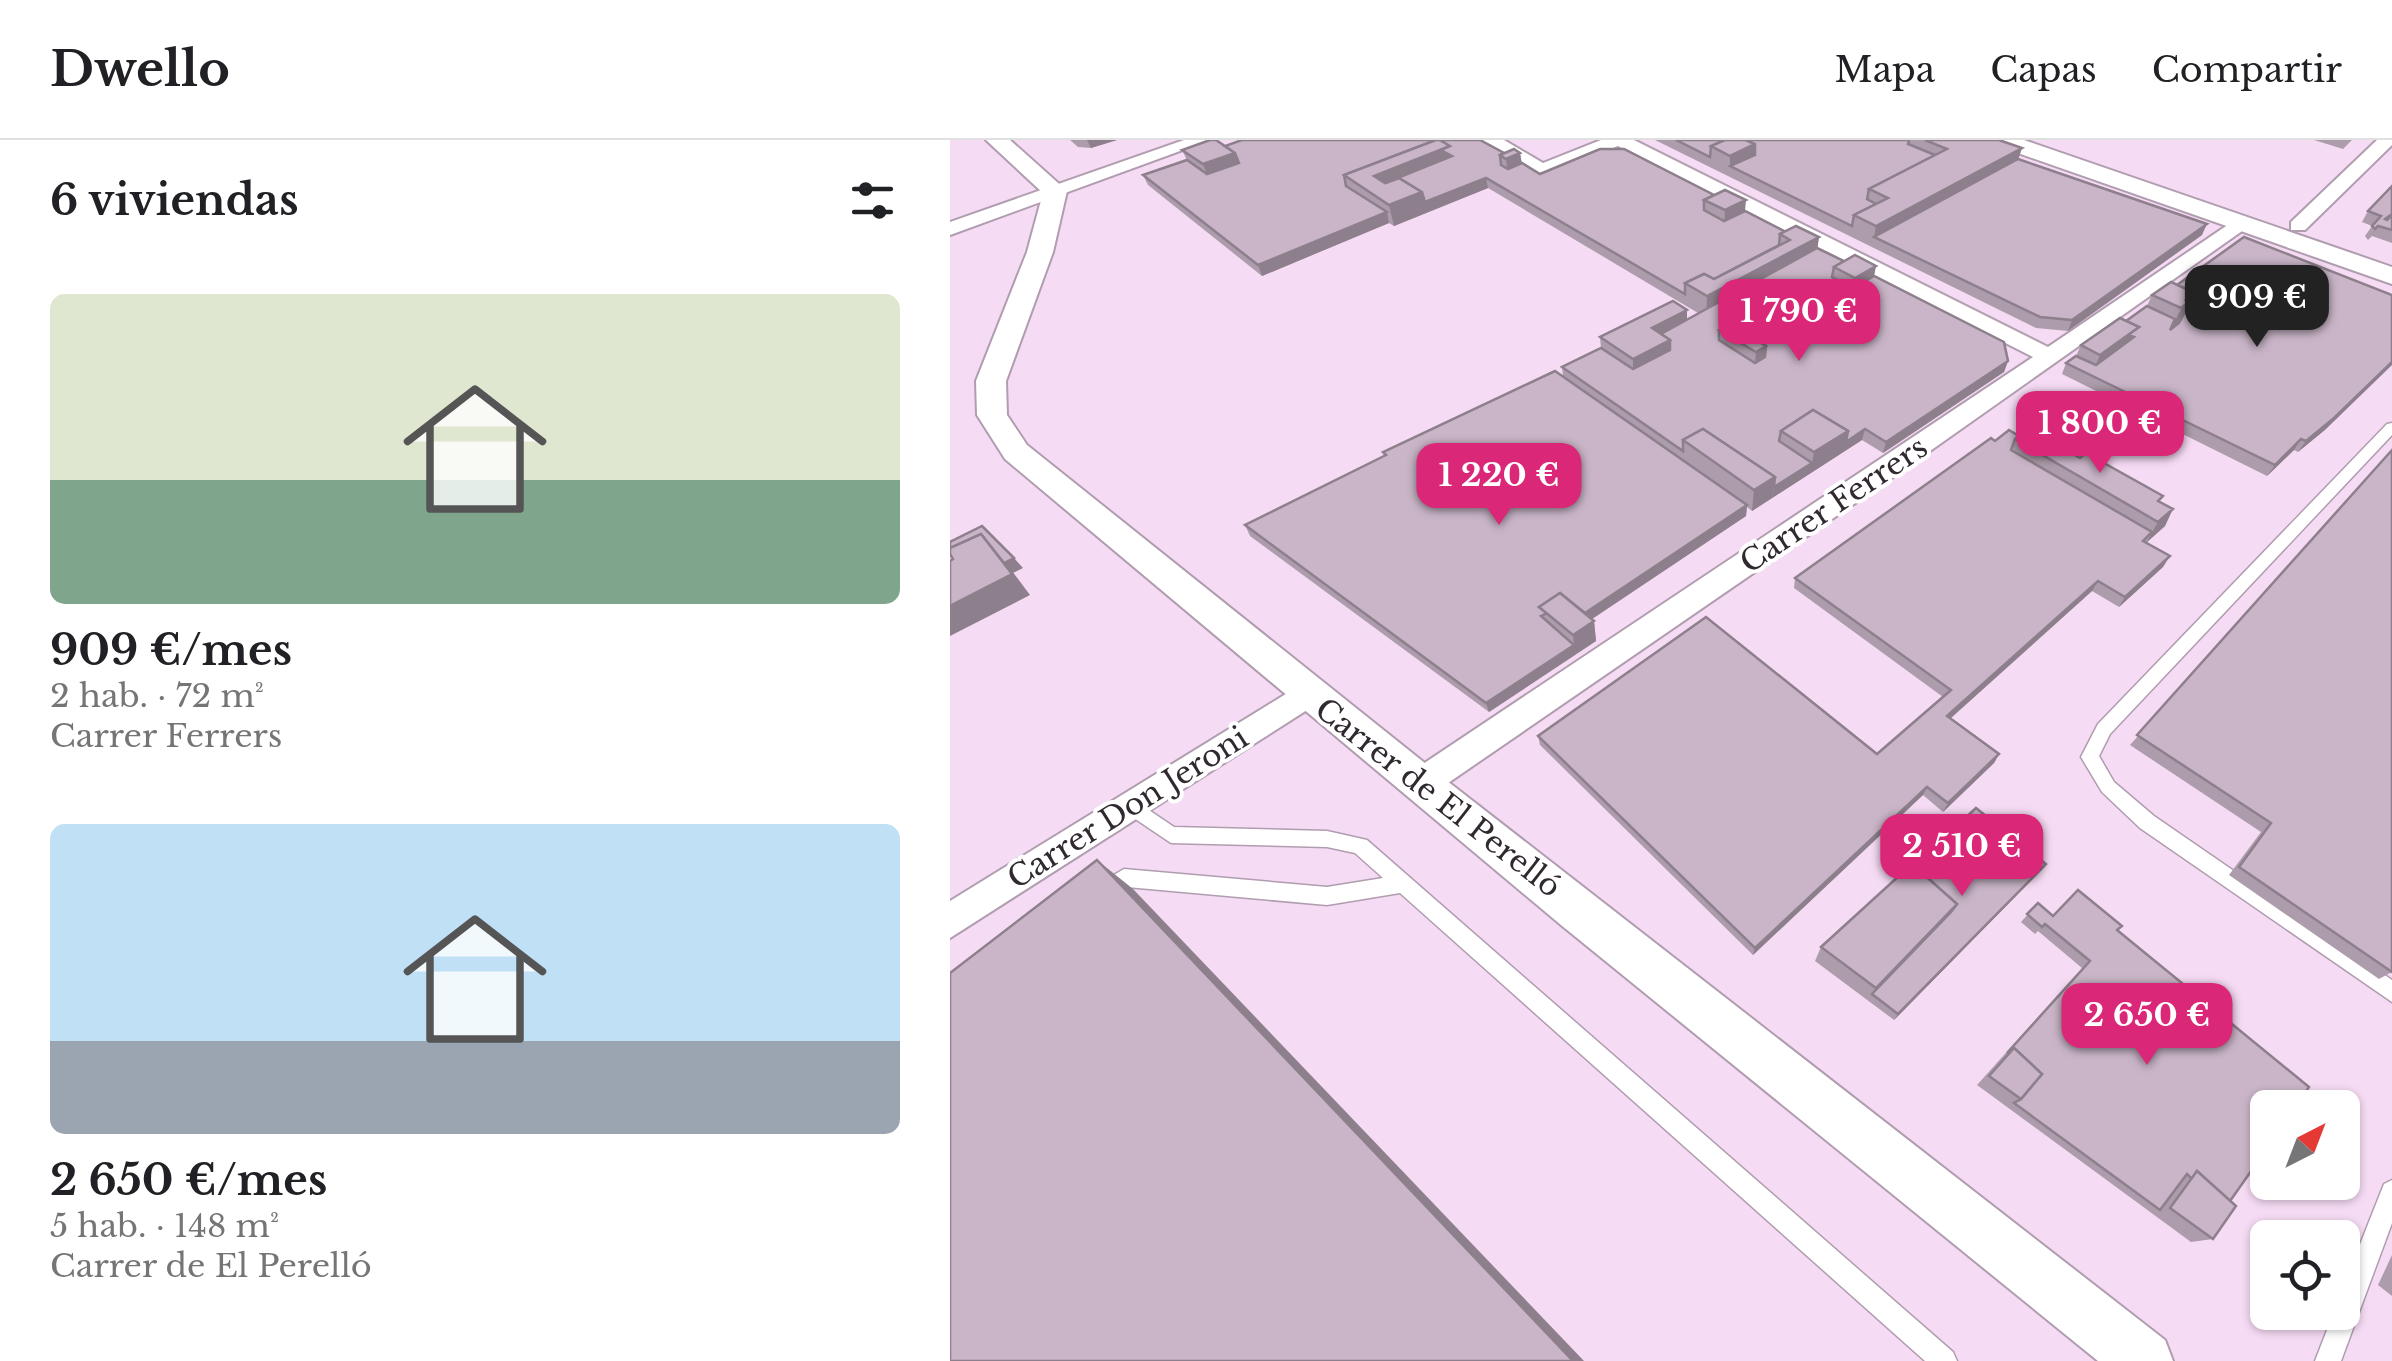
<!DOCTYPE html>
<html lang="es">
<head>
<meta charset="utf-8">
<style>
  body { margin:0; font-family:"Libre Baskerville",serif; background:#f6f6f6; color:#202124; height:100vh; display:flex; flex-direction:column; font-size:38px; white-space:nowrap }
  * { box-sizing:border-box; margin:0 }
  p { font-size:32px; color:#757577 }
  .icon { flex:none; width:55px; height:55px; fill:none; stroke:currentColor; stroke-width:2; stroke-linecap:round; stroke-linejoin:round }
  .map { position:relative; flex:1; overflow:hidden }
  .details { display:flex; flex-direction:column; background:#fff; width:950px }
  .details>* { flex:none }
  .needle { width:65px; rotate:42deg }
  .buttons { position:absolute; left:1300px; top:950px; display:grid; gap:20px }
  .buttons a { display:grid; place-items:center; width:110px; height:110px; border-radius:15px; background:#fff; box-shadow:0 2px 8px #0004; font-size:50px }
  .price { position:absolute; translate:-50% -85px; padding:0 22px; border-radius:20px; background:#db2777; color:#fff; font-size:32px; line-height:65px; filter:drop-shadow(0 2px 5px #0008) }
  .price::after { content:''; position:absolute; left:50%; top:60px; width:30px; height:22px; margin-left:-15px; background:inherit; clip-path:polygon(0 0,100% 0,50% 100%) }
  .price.active { background:#222; color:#fff }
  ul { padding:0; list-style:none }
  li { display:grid; align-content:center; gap:20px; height:530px; padding:0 50px }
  li span { display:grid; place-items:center; height:310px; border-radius:15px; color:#555 }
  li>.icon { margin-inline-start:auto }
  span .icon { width:180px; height:180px; fill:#fffc; stroke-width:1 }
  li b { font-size:42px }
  h2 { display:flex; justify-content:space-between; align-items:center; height:120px; padding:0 50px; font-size:42px }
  header { display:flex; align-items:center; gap:60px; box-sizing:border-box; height:140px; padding:0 50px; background:#fff; border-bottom:2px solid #e0e0e0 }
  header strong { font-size:48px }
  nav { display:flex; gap:55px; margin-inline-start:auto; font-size:35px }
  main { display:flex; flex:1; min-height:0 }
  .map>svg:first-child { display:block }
</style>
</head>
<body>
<header>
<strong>Dwello</strong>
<nav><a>Mapa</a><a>Capas</a><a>Compartir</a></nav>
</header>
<main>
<section class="details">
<h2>6 viviendas<svg class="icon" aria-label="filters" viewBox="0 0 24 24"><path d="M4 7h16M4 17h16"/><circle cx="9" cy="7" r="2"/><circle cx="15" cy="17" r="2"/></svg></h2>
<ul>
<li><span style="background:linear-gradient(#dfe7d0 60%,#7fa58c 0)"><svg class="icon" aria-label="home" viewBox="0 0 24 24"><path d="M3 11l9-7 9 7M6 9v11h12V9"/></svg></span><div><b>909 €/mes</b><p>2 hab. · 72 m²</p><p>Carrer Ferrers</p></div></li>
<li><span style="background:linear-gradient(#bfe0f5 70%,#9aa5b1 0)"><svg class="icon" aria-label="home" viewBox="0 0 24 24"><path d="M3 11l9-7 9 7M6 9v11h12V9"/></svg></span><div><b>2 650 €/mes</b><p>5 hab. · 148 m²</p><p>Carrer de El Perelló</p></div></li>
</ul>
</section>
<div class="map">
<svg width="1442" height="1221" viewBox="0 0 1442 1221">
  <rect width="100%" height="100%" fill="#fee9fc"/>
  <path fill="#f6dbf4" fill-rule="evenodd" d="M0 0H1442V1221H0ZM1318 968H1392V1042H1318ZM1318 1098H1392V1172H1318Z"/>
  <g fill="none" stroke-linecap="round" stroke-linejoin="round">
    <g stroke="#b09daf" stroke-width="3">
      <g id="service">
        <polygon points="1442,283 1442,295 1160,594 1149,616 1164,642 1204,676 1442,840 1442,862 1190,688 1152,652 1131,617 1148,584 1437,284"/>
        <polygon points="181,658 224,687 377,691 417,700 1003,1212 1007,1221 975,1221 450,753 377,765 177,747 154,760 147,757 144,751 147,745 174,729 377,747 433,738 405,713 377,707 221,703 175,672 172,666 175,660"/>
        <polygon points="1442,1040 1442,1083 1391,1221 1365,1221 1384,1172 1392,1172 1392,1150 1434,1044"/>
      </g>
    </g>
    <g stroke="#b09daf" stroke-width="4">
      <g id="minor">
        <polygon points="234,0 260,0 0,95 0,82"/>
        <polygon points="532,0 554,0 593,23 651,0 684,0 1098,207 1285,80 1299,80 1302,84 936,342 485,652 473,656 461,652 456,642 461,632 1083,217 668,6 592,36"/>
        <polygon points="1427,0 1442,0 1442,5 1355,90 1341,90 1341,82"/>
        <polygon points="357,541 368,545 373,554 368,563 0,798 0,761"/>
      </g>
    </g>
    <g stroke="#b09daf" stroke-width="4">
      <g id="tertiary">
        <polygon points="36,0 60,0 117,51 103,112 56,241 57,275 77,305 501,644 1215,1200 1223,1221 1148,1221 611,785 55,319 27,275 26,241 77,112 93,53"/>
        <polygon points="1042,0 1074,0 1442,127 1442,144 1045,5"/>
      </g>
    </g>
    <use href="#service" fill="#fff" fill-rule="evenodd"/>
    <use href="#minor" fill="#fff" fill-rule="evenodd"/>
    <use href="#tertiary" fill="#fff" fill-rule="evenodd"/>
  </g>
  <g fill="#ad9cab">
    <polygon points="120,0 167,0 141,8 128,7"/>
    <polygon points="705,0 1049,0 1072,8 1068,19 1252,95 1118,191 1086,188"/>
    <polygon points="1364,0 1402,0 1393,9"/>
    <polygon points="275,6 570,13 572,23 590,34 650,9 795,71 836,92 869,97 867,108 924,136 1058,221 1054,232 933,313 912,300 802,371 797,367 796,376 642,479 644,481 646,501 539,572 300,396 295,385 434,316 433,312 613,236 612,227 651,208 650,197 737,179 748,173 538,48 444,86 439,83 312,136 198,45 193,35 237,20 232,10"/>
    <polygon points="1442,46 1442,103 1422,96 1418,100 1415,96 1422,86 1412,82 1418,71"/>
    <polygon points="1221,142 1376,289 1348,312 1344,310 1317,336 1112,234 1116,223 1126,216 1131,205 1176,181 1197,166 1202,155"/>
    <polygon points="1069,296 1210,362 1220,374 1215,386 1196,403 1213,427 1169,467 1142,451 1001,578 1049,614 1044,623 993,672 973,655 803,815 590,605 588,596 927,614 993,557 844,448 845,438 1045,301"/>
    <polygon points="1442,310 1442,832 1429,839 1279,735 1311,692 1180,605"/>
    <polygon points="964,726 1089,732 944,880 865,821 871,807"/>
    <polygon points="1088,763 1103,776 1167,790 1280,1061 1263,1099 1241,1102 1027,945 1132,828 1088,791 1085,794 1071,782"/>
    <polygon points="1442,1115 1442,1156 1428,1145"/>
  </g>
  <g fill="#8d7f8b">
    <polygon points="137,0 167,0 141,8"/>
    <polygon points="805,4 804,25 780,26 780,16"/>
    <polygon points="500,6 504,27 430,57 404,43"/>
    <polygon points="1072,8 1065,29 924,97 926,86"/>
    <polygon points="285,13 293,34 261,45 253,24"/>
    <polygon points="570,13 573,34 559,39 556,19"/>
    <polygon points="536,38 538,48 444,86 439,65 472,52"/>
    <polygon points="796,60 794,81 774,92 775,70"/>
    <polygon points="437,72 439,83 312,136 308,125"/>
    <polygon points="1257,84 1252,95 1118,191 1122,180"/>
    <polygon points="869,97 866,119 756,178 757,156"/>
    <polygon points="926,126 922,147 901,159 905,138"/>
    <polygon points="1245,153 1229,183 1220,190 1236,160"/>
    <polygon points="737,170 737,191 720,221 683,240 683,219 702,188"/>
    <polygon points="831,170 829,192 800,208 778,195"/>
    <polygon points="1189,187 1179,208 1141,236 1150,215"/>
    <polygon points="816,206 814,228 804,234 806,212"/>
    <polygon points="1058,221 1054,232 933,313 936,302"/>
    <polygon points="1442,222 1442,225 1376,289 1348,312 1356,301"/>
    <polygon points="915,289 912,300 822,358 824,347 862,323 864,312 898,291"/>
    <polygon points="1351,299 1344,310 1317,336 1325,325"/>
    <polygon points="825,337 822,358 802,371 804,350"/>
    <polygon points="797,365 796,376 630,487 629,477"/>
    <polygon points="1223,369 1215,386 1196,403 1208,382"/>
    <polygon points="47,415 64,418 73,428 63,433 62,431 80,455 0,496 0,466"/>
    <polygon points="1220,416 1213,427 1169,467 1175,457"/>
    <polygon points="1148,441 1142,451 993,585 997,576"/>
    <polygon points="644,481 646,501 539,572 536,563 624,505 623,495"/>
    <polygon points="1049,614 1044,623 993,672 998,663"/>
    <polygon points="977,647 973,655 803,815 805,808"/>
    <polygon points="147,720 183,749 634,1221 623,1221"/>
    <polygon points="1096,724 1089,732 944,880 948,874"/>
  </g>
  <g fill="#c9b5c7" stroke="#8d7f8b" stroke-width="2.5" fill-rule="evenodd">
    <polygon points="260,0 266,0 285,13 253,24 232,10"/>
    <polygon points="292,0 486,0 394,35 396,46 437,72 308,125 193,35 237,20 257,34 289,23 285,13 275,6"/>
    <polygon points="486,0 490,0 500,6 424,36 435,43 449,38 472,52 439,65 394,35"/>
    <polygon points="490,0 530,0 554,13 550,15 551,25 558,29 572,23 590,34 650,9 674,9 764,55 754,60 754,70 774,81 795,71 836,92 830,94 829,105 764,139 754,134 735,143 735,154 536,38 475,62 472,52 449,38 435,43 502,16 491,10 500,6"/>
    <polygon points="726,0 775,0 761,6 760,17"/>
    <polygon points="775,0 796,0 805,4 780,16 761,6"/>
    <polygon points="796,0 959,0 958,4 985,15 919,49 917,59 926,64 904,75 902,86 780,26 805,15 805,4"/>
    <polygon points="975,0 1049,0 1072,8 926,86 904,75 938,58 919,49 997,9"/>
    <polygon points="564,9 570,13 556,19 550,15"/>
    <polygon points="1068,19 1257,84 1122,180 1090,177 924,97"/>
    <polygon points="1442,46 1442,74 1435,79 1437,80 1442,75 1442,90 1428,86 1425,89 1422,86 1431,76 1418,71"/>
    <polygon points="775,50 796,60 775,70 754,60"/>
    <polygon points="846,86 869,97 757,156 735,143 754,134 764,139 840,100 830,94"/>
    <polygon points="1294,97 1442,155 1442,222 1384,278 1356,301 1351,299 1325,325 1116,223 1126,216 1146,225 1184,197 1178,195 1189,187 1176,181 1197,166 1225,179 1220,190 1229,183 1245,153 1227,145"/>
    <path d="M867 108 894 121 884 127 882 137 903 148 924 136 1054 202 1058 221 936 302 915 289 896 302 898 291 863 270 831 291 829 301 862 323 824 347 825 337 753 289 733 300V311L612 227 651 208 683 229 720 210V200L711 194ZM818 163 831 170 830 181 801 197 816 206 815 217 805 223 769 200V190Z"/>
    <polygon points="905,115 926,126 905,138 884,127"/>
    <polygon points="1221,142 1245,153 1236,160 1240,161 1231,168 1202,155"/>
    <polygon points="723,161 737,170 702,188 720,200 683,219 650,197"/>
    <polygon points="818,163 831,170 792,192 816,206 806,212 769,190"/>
    <polygon points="1170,178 1189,187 1150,215 1131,205"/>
    <polygon points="605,231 797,365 635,473 610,453 589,467 597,473 591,476 624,505 536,563 295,385 436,315 433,312"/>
    <polygon points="863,270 898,291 864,312 831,291"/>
    <polygon points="753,289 825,337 804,350 733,300"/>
    <polygon points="1079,289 1130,318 1136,313 1213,356 1208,361 1223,369 1208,382 1065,299"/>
    <polygon points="1059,290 1069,296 1065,299 1061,310 1202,392 1193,401 1220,416 1175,457 1148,441 997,576 1049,614 998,663 977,647 805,808 588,596 756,477 927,614 1001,550 845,438 1041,298 1045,301"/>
    <polygon points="1442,310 1442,832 1289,727 1321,683 1187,595"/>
    <polygon points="32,386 64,418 54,423 31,394 0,408 0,402"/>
    <polygon points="31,394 62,434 0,466 0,421 3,419 0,414 0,408"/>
    <polygon points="610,453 644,481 623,495 589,467"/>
    <polygon points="1026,668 1096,724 948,874 922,854 1002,771 1007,764 964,726"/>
    <polygon points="147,720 623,1221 0,1221 0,833"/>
    <polygon points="962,724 1007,764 926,848 871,807"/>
    <polygon points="1128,750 1172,786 1167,790 1359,947 1345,968 1318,968 1318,1007 1280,1061 1247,1031 1242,1039 1237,1034 1210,1070 1064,963 1071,959 1092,934 1064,908 1057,913 1140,821 1095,784 1092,787 1077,774 1088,763 1103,776"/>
    <polygon points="1064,908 1092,934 1071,959 1039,936"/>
    <polygon points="1247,1031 1286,1066 1263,1099 1220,1068"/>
  </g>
  <g text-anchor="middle" stroke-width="8" stroke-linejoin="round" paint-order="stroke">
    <g font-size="30" fill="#302930" stroke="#fff">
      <text transform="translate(884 365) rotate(-34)" y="10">Carrer Ferrers</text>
      <text transform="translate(488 658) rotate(38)" y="10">Carrer de El Perelló</text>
      <text transform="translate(178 668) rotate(-32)" y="10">Carrer Don Jeroni</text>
    </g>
  </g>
</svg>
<div class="buttons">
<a><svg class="needle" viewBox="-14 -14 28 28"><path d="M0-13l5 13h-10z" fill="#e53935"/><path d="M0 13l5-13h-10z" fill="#757577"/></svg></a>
<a><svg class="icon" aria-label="locate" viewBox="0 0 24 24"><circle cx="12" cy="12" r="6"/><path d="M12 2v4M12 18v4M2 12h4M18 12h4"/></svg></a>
</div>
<b class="price active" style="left:1307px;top:210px">909 €</b>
<b class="price" style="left:849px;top:224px">1 790 €</b>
<b class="price" style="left:1150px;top:336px">1 800 €</b>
<b class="price" style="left:549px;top:388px">1 220 €</b>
<b class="price" style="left:1012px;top:759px">2 510 €</b>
<b class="price" style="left:1197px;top:928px">2 650 €</b>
</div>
</main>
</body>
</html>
